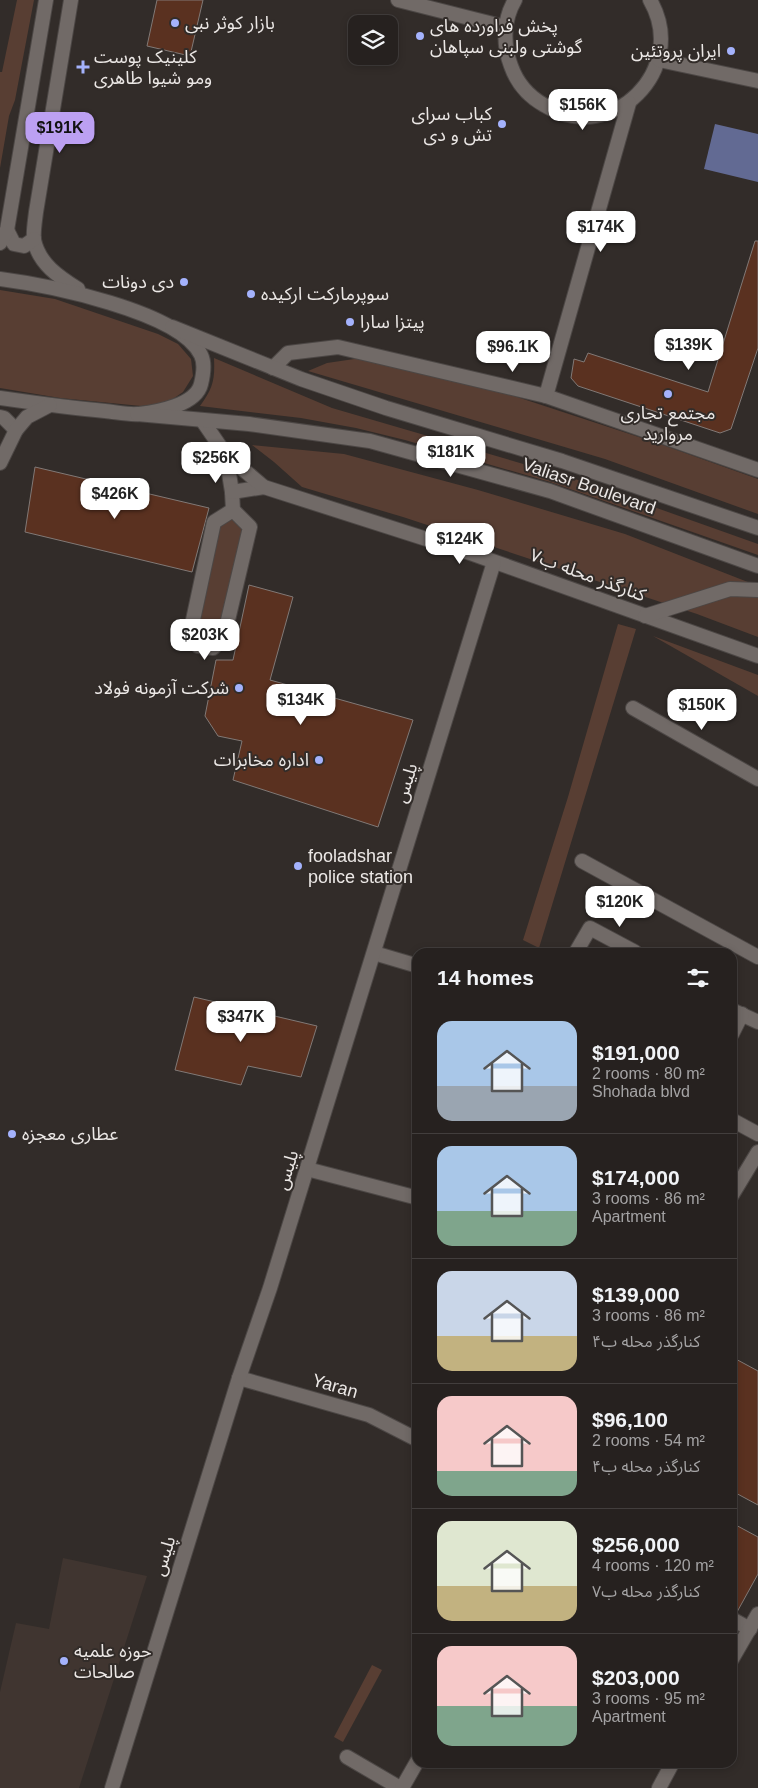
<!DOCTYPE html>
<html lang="en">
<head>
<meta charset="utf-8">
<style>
  body { margin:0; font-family:Arial,"Noto Sans Arabic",sans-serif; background:#2e2928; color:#f1f3f6; height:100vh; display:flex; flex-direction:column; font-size:19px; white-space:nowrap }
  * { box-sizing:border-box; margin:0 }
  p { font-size:16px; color:#a4a3a4 }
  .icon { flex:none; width:28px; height:28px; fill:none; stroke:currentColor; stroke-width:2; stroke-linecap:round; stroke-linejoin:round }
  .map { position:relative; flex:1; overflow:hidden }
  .panel { position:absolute; left:412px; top:948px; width:325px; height:820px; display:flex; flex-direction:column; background:#26211f; border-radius:15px; box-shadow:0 2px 8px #0003,0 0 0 1px #423e3d }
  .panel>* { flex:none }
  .tools { position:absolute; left:348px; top:15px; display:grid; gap:10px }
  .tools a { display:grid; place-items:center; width:50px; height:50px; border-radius:10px; background:#26211f; box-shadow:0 2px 8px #0003,0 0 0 1px #423e3d; font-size:25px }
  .price { position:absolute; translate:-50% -42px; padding:0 11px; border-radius:10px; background:#fff; color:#222; font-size:16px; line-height:32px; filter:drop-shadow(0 1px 2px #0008) }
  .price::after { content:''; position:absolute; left:50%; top:30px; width:15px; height:11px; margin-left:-8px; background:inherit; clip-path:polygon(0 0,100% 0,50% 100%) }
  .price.active { background:#bca0f2; color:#111 }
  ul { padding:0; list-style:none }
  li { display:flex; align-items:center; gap:15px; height:125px; padding:0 25px }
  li+li { border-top:1px solid #423e3d }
  li span { display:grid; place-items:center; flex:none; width:140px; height:100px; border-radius:15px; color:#555 }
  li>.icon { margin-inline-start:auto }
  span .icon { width:60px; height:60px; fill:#fffc; stroke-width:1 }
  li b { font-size:21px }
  h2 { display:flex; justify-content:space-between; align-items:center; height:60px; padding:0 25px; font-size:21px }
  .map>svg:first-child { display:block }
</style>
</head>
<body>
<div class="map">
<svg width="758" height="1788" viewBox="0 0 758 1788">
  <rect width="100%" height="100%" fill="#322c29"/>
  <polygon fill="#403530" points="63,1558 147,1576 79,1788 0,1788 0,1692 16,1623 49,1629"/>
  <g fill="#583e33">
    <polygon points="17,0 34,0 15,100 9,116 0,168 0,72 2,72"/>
    <polygon points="0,290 55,299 158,334 178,344 191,359 193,376 183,392 167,403 141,406 60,398 0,388"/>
    <path d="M214 358 332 408 578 480 758 544V555L550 482 405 440 356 428 301 418 200 406C213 388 215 380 214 358Z"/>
    <polygon points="361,358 502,392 657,443 758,479 758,514 605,459 308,371 327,363"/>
    <polygon points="252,445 344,454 478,490 625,534 758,586 758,637 697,614 403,517 302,487 274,462"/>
    <polygon points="233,517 246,527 224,627 209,643 203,642 195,634 217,532 223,521"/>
    <polygon points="618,624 636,629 539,948 523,940 568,797"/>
    <polygon points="653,636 758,675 758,696"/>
    <polygon points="372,1665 382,1670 343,1742 334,1737"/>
  </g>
  <polygon fill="#626a93" points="715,124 758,134 758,182 704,169"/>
  <g fill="#5a3120" stroke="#817976">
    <polygon points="157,0 203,0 190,56 147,46"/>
    <polygon points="755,241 758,241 758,348 731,429 720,433 578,386 571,378 574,359 584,362 588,353 708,392"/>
    <polygon points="35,467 209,508 192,572 25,532"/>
    <polygon points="249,585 293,597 270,680 413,720 378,827 233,780 242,741 218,736 205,716 216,660 233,660"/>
    <polygon points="194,997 317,1026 301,1077 248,1066 241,1085 175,1070"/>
    <polygon points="732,1357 758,1371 758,1505 732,1491"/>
    <polygon points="732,1523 758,1537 758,1574 737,1612 732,1610"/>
  </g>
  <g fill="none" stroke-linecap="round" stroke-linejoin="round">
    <g stroke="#4c4745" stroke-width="16">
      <g id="minor">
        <polyline points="226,455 232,492 233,510 250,527 224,637 213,648 198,646 190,634 214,522 233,510"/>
        <polyline points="232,492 264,487"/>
        <polyline points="633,708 758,779"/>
        <polyline points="582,861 758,957"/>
        <polyline points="576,952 590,928 635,952"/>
        <polyline points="732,1010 758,1022"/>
        <polyline points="732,1034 742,1014"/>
        <polyline points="732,1195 758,1152"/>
        <polyline points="347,1757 400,1788"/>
        <polyline points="402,1788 418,1760"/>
      </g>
    </g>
    <g stroke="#4c4745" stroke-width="16">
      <g id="tertiary">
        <polyline points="398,0 505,27"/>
        <path d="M515 0C503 20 503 45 511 66 517 83 528 96 544 105 612 147 690 69 650 0"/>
        <polyline points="659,60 758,81"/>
        <polyline points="273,368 288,353 338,347 546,396 758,470"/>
        <polyline points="546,396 629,103"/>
        <polyline points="202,420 226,455 264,487 470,553 758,656"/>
        <polyline points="374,953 418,966"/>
        <polyline points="732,1120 758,1134"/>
        <polyline points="307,1169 418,1198"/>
        <polyline points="239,1378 369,1415 418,1440"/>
        <polyline points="732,1619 750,1629"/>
        <polyline points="732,1659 758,1614"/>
        <polyline points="112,1788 239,1378 270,1288 494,562"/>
        <polyline points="659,1788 673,1762"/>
      </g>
    </g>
    <g stroke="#4c4745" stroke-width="16">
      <g id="secondary">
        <path d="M71 0 36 212C35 221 33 232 34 240 39 264 59 277 78 289"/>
        <polyline points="7,230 14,244 24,246 34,239"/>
        <polyline points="0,243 7,230 46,0"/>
        <path d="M0 279C46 285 180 311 201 355 205 363 203 376 201 384 196 405 157 412 139 414 128 415 116 412 105 411 70 408 35 403 0 398"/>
        <polyline points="172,327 301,379 386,408 562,461 758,528"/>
        <polyline points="137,414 249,424 370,441 550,491 758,566"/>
        <polyline points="0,417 4,418 16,430"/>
        <polyline points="0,463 16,430 27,417 50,405"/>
        <polyline points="645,616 730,589 758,590"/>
      </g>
    </g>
    <use href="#minor" stroke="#716a67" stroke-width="14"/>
    <use href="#tertiary" stroke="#716a67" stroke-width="14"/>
    <use href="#secondary" stroke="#716a67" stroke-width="14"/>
  </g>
  <g fill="#a4b2fc" stroke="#322c29" stroke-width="2">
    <circle cx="175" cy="23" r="5"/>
    <circle cx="420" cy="36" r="5"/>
    <circle cx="731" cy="51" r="5"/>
    <path d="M80.5 59.5h5v5h5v5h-5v5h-5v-5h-5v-5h5z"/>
    <circle cx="502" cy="124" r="5"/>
    <circle cx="184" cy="282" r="5"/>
    <circle cx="251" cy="294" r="5"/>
    <circle cx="350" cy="322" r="5"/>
    <circle cx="668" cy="394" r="5"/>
    <circle cx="239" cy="688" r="5"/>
    <circle cx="319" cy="760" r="5"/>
    <circle cx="298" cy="866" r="5"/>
    <circle cx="12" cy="1134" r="5"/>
    <circle cx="64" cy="1661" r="5"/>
  </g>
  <g text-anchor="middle" stroke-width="4" stroke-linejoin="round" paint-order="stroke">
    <g font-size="18" fill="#ece8e6" stroke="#322c29" text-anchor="start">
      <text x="185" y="29">بازار کوثر نبی</text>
      <text x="430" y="32">پخش فراورده های<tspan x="430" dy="21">گوشتی ولبنی سپاهان</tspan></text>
      <text x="721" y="57" text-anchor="end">ایران پروتئین</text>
      <text x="94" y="63">کلینیک پوست<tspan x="94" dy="21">ومو شیوا طاهری</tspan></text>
      <text x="492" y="120" text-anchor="end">کباب سرای<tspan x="492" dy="21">تش و دی</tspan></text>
      <text x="174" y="288" text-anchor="end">دی دونات</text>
      <text x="261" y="300">سوپرمارکت ارکیده</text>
      <text x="360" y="328">پیتزا سارا</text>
      <text x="668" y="419" text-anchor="middle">مجتمع تجاری<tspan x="668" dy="21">مروارید</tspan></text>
      <text x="229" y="694" text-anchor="end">شرکت آزمونه فولاد</text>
      <text x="309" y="766" text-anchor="end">اداره مخابرات</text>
      <text x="308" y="862">fooladshar<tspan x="308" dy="21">police station</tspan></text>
      <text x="22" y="1140">عطاری معجزه</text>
      <text x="74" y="1657">حوزه علمیه<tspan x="74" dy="21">صالحات</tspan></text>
    </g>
    <g font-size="18" fill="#ece8e6" stroke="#322c29">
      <text transform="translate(589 486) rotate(19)" y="6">Valiasr Boulevard</text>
      <text transform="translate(588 575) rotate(20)" y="6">کنارگذر محله ب۷</text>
      <text transform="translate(406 783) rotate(-73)" y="6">پلیس</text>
      <text transform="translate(287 1170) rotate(-73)" y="6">پلیس</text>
      <text transform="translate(335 1386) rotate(16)" y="6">Yaran</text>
      <text transform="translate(164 1556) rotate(-73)" y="6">پلیس</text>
    </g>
  </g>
</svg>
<div class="tools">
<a><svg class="icon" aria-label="layers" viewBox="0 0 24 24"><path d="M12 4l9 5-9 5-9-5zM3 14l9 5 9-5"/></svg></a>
</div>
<b class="price" style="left:583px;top:131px">$156K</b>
<b class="price active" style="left:60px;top:154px">$191K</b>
<b class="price" style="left:601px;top:253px">$174K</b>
<b class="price" style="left:689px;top:371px">$139K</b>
<b class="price" style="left:513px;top:373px">$96.1K</b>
<b class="price" style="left:451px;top:478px">$181K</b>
<b class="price" style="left:216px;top:484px">$256K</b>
<b class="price" style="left:115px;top:520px">$426K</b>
<b class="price" style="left:460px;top:565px">$124K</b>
<b class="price" style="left:205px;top:661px">$203K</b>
<b class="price" style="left:301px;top:726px">$134K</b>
<b class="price" style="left:702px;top:731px">$150K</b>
<b class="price" style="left:620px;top:928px">$120K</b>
<b class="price" style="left:241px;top:1043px">$347K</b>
<section class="panel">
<h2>14 homes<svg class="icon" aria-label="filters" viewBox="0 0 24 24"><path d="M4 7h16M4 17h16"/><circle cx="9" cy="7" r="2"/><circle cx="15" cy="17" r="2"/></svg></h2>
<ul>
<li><span style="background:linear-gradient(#a9c7e8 65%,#9aa5b1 0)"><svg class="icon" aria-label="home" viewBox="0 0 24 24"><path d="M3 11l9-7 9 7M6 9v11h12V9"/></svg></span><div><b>$191,000</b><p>2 rooms · 80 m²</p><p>Shohada blvd</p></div></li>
<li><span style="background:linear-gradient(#a9c7e8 65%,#7fa58c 0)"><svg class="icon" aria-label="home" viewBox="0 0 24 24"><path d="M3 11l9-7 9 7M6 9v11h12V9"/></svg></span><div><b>$174,000</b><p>3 rooms · 86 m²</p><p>Apartment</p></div></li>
<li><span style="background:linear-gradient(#c9d6e8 65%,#c2b280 0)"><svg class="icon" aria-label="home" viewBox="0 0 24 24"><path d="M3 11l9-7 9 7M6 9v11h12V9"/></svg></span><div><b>$139,000</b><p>3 rooms · 86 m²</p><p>کنارگذر محله ب۴</p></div></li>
<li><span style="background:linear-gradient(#f6c9c9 75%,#7fa58c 0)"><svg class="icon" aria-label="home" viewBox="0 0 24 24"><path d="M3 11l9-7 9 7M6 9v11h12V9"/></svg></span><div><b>$96,100</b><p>2 rooms · 54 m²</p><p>کنارگذر محله ب۴</p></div></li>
<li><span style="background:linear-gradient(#dfe7d0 65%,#c2b280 0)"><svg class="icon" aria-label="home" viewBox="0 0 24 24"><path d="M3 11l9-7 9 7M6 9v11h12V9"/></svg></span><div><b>$256,000</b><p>4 rooms · 120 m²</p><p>کنارگذر محله ب۷</p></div></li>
<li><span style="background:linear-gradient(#f6c9c9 60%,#7fa58c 0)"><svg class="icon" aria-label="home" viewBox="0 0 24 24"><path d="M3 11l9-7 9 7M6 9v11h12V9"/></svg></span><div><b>$203,000</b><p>3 rooms · 95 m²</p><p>Apartment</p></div></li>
</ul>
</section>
</div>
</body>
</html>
